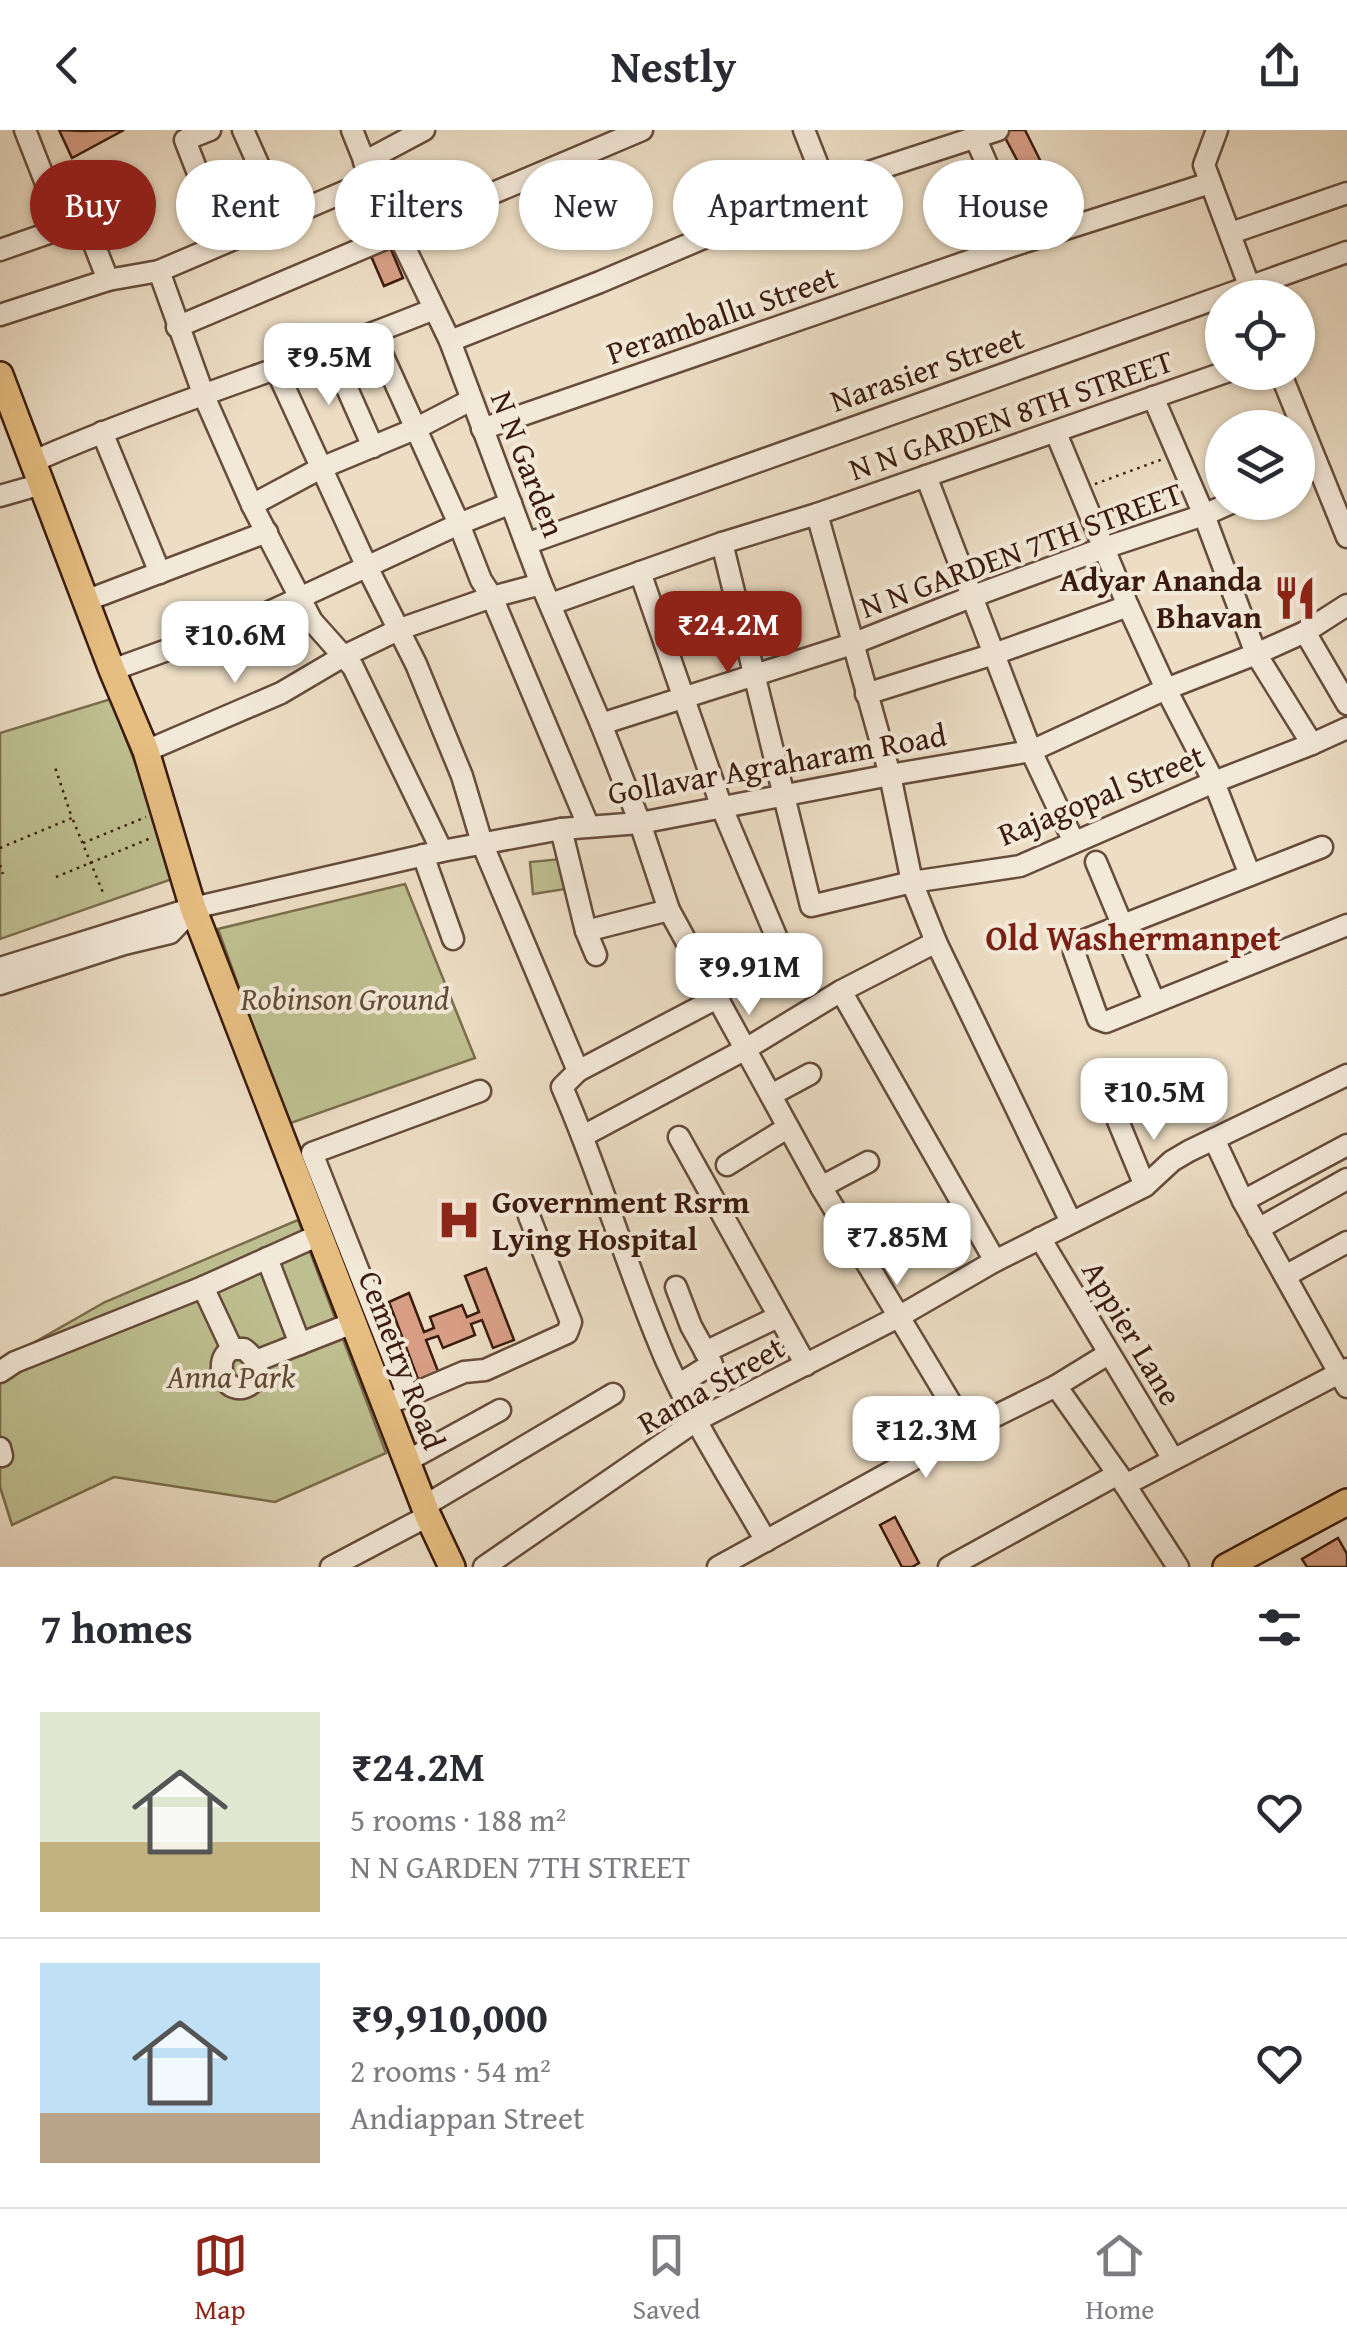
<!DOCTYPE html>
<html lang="en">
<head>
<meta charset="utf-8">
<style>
  body { margin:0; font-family:"Gentium Book Plus",serif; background:#f2f2f3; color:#2b2b33; height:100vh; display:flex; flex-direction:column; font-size:38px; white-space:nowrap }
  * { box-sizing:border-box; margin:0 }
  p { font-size:32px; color:#7c7c81 }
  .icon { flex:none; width:55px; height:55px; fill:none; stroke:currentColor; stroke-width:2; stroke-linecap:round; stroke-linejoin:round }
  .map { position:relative; height:1437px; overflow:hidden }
  .sheet { display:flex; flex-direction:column; background:#fff; flex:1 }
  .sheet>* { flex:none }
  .banner { position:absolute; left:30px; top:30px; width:1288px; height:90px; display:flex; gap:20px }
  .controls { position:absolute; left:1205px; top:150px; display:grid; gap:20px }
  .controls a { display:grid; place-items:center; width:110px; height:110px; border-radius:50%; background:#fff; box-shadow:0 2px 8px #0004; font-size:50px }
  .price { position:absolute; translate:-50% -85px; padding:0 22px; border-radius:20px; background:#fff; color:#222; font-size:32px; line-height:65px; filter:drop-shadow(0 2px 5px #0008) }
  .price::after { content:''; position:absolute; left:50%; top:60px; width:30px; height:22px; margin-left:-15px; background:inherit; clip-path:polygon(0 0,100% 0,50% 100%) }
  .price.selected { background:#8f2418; color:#fff }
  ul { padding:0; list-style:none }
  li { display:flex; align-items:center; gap:30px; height:250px; padding:0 40px }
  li+li { border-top:2px solid #e1e1e2 }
  li span { display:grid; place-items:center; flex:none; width:280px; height:200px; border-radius:0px; color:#555 }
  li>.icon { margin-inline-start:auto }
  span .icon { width:120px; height:120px; fill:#fffc; stroke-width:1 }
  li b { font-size:42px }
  h2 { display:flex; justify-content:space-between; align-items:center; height:120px; padding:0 40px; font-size:42px }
  .tag { padding:0 35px; border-radius:45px; background:#fff; box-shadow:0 2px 8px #0004; font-size:35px; line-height:90px }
  .tag.selected { background:#8f2418; color:#fff }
  header { display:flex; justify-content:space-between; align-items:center; height:130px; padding:0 40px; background:#fff; font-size:45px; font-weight:800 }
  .menu { display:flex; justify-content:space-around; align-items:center; height:140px; border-top:2px solid #e1e1e2; background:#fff; font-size:28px; color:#7c7c81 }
  .menu a { display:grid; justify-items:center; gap:5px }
  .menu .selected { color:#8f2418 }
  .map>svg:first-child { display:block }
</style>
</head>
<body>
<header><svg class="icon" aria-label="back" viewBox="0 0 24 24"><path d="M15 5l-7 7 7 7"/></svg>Nestly<svg class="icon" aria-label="share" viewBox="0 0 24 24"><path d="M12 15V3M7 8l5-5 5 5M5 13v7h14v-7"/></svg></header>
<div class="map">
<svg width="1347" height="1437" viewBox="0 0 1347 1437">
  <rect width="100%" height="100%" fill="#ecddc4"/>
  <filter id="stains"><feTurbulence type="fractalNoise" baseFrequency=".002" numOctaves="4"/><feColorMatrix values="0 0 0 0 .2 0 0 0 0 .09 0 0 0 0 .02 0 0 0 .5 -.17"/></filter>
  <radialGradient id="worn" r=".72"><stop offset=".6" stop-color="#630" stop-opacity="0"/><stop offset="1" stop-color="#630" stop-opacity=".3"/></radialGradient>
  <g fill="#bebf90" stroke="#7c6d4e" stroke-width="2.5">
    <polygon points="576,47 594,90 567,101 549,59"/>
    <polygon points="111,569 178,747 0,809 0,603"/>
    <polygon points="561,729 565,759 533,764 530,732"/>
    <polygon points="405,754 475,928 288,994 218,799"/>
    <polygon points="298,1090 386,1323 275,1372 114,1347 12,1395 0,1357 0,1232 105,1172"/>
  </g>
  <g fill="#d89f86" stroke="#3b1b0d" stroke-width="2.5">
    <polygon points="59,0 81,1 124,0 72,28"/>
    <polygon points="1007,0 1025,0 1043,36 1024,43 1002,2"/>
    <polygon points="418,46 429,69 416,76 405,53"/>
    <polygon points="390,117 403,148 384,156 371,126"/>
    <polygon points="486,1138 514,1210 493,1218 482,1190 471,1194 475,1205 443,1218 438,1206 426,1210 441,1249 421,1257 389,1172 409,1163 424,1202 434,1198 430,1187 462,1175 467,1187 479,1182 465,1146"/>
    <polygon points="895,1387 919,1433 912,1437 902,1437 880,1395"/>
    <polygon points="1338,1408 1347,1424 1347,1437 1307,1437 1302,1429"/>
  </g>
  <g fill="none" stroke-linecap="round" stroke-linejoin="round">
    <g stroke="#674c3b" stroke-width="25">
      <g id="minor">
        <polyline points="25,0 47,56"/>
        <polyline points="210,0 185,10 211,77 267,54 243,0"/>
        <polyline points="352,0 372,50 450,211 541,454 601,594 640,693 669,780 821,1057 967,1300"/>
        <polyline points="804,0 826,56"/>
        <polyline points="1217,0 1204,35 1253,166"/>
        <polyline points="975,7 1021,113"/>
        <polyline points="364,32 424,0"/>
        <polyline points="105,58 112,79"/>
        <polyline points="85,91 108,150"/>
        <polyline points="1231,103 1347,63"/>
        <polyline points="0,120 132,74"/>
        <polyline points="159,141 204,266 252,375 312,491 353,537 442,721"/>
        <polyline points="0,185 108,150 159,141 372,50"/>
        <polyline points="177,197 642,0"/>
        <polyline points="373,204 459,394 481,450 492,467 588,695"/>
        <polyline points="450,211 600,152 826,56 998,0"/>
        <polyline points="330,220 373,317"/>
        <polyline points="276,239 367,437 416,534 462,646 482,713 578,941"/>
        <polyline points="1280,242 1347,407"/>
        <polyline points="1153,267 1204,385 1256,524 1312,614"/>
        <polyline points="482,299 1021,113 1210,53"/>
        <polyline points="102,302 160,443"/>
        <polyline points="1056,303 1128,476 1168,563 1214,652 1250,745"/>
        <path d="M34 331C165 274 302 233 434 179"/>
        <polyline points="926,346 1031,621 1074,712"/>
        <polyline points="0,366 42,354"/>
        <polyline points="252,375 321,338 415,299 471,270"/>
        <polyline points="817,384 890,645 912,752 936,812 1071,1092"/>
        <polyline points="722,413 811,776 912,752 1020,736 1214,652 1312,614 1347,598"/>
        <polyline points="526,414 1347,122"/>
        <polyline points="640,442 722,678 781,818 707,850"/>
        <polyline points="85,471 267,402"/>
        <polyline points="551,474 722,413 817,384 1226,242"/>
        <polyline points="1305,502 1347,574"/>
        <polyline points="112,540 256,488 459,394 511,373"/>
        <polyline points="866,564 994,524 1128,476"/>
        <polyline points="601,594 852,514 971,467 1104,418 1204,385 1233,372"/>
        <polyline points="146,621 281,563 342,527 400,499 492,467 541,454"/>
        <polyline points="561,699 586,801 596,825"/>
        <polyline points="1322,717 1077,813 1074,822 1098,889 1106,892 1347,795"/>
        <polyline points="423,725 453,809"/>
        <polyline points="1096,732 1154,871"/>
        <polyline points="586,801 669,780"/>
        <polyline points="0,838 193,778 442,721 561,699 640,693 890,645 1031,621 1166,559 1256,524 1305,502 1347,475"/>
        <polyline points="0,854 124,814 170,803 191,781"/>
        <polyline points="841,861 995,1131"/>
        <path d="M717 868 578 941 562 957C601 1046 627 1140 666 1230 694 1293 732 1352 766 1411"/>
        <polyline points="771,965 810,944"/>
        <polyline points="1118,991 1145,1056"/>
        <polyline points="583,1006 744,920 841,861 936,812"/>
        <polyline points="679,1007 806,1235"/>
        <polyline points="1214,1009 1243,1071 1347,1257"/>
        <polyline points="727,1035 787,998"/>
        <polyline points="821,1057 868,1032"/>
        <polyline points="1243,1071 1347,1015"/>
        <polyline points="1258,1099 1347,1049"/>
        <polyline points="1040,1108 1173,1329"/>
        <polyline points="267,1128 300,1214"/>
        <polyline points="1285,1146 1347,1112"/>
        <polyline points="203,1157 232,1219"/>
        <polyline points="676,1157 691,1196 712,1234 678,1255"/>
        <path d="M232 1219H244C282 1249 228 1278 222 1240 221 1230 224 1224 232 1219Z"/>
        <polyline points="705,1222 778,1187"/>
        <polyline points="256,1231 353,1193"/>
        <polyline points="0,1242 15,1232 203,1157 319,1105"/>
        <polyline points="1056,1256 1118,1344 1178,1437"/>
        <polyline points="408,1266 464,1242 485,1240 567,1203 571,1192 529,1086"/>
        <polyline points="385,1274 408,1266 312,1023 480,961"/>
        <polyline points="0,1318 2,1326"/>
        <polyline points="407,1331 500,1280"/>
        <polyline points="1125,1355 1347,1239"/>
        <polyline points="424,1376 613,1264"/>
        <polyline points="331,1437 428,1386"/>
        <polyline points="484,1437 697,1290 900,1186 995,1131 1145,1056 1172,1031 1189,1021 1347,945"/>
        <polyline points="718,1437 967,1300 1056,1256 1108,1224"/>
        <polyline points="949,1437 1118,1344"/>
      </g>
    </g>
    <g stroke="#3b1b0d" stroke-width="30">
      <g id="major">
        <polyline points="0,245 112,540 146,621 193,778 428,1386 452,1437"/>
        <polyline points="1226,1437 1347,1372"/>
      </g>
    </g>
    <g stroke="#3b1b0d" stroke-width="2.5" stroke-dasharray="2.5 5" stroke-linecap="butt">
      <polyline points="1095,354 1163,329"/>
      <polyline points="73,690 104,765"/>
      <polyline points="83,713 146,687"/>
      <polyline points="0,718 72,688 54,634"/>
      <polyline points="0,735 3,744"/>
      <polyline points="56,747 151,708"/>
    </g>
    <use href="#minor" stroke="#f3e9d9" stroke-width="20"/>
    <use href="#major" stroke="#e6be82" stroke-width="25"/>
  </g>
  <defs>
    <g id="restaurant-bare" transform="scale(3.45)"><path d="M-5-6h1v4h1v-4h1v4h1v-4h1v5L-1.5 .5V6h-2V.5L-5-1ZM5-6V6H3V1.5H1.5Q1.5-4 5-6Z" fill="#8f2418" stroke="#f3e9d9" stroke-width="2.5" paint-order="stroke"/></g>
    <g id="hospital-bare" transform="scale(3.45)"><path d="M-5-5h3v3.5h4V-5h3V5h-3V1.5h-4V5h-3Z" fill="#8f2418" stroke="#f3e9d9" stroke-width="2.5" paint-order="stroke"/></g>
  </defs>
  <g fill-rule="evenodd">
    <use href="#restaurant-bare" x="1295" y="468"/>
    <use href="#hospital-bare" x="459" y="1090"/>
  </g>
  <g text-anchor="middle" stroke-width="8" stroke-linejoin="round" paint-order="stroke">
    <g font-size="32" fill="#3b1b0d" stroke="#f3e9d9">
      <text transform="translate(722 185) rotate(-19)" y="11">Peramballu Street</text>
      <text transform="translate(927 239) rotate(-19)" y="11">Narasier Street</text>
      <text transform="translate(1011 285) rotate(-19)" y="11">N N GARDEN 8TH STREET</text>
      <text transform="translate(528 334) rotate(69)" y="11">N N Garden</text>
      <text transform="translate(1021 420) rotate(-20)" y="11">N N GARDEN 7TH STREET</text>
      <text transform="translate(777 634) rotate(-10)" y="11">Gollavar Agraharam Road</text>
      <text transform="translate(1101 665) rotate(-22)" y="11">Rajagopal Street</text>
      <text transform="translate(1132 1203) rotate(59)" y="11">Appier Lane</text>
      <text transform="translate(402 1230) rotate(69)" y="11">Cemetry Road</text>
      <text transform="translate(711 1255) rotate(-30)" y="11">Rama Street</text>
    </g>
    <g font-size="32" font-weight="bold" fill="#3b1b0d" stroke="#f3e9d9" text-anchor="end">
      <text x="1262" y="461">Adyar Ananda<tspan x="1262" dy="37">Bhavan</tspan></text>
      <text x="492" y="1083" text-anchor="start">Government Rsrm<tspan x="492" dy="37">Lying Hospital</tspan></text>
    </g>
    <g font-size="32" font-style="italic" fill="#624c34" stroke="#f3e9d9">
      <text x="345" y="880">Robinson Ground</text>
      <text x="231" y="1258">Anna Park</text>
    </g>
    <g font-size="35" font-weight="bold" fill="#7a1f14" stroke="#f3e9d9">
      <text x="1133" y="820">Old Washermanpet</text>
    </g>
  </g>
  <rect width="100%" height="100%" filter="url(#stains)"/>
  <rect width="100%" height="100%" fill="url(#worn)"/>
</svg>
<div class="controls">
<a><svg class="icon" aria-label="locate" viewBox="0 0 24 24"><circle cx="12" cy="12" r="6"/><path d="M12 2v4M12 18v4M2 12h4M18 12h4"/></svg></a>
<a><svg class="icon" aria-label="layers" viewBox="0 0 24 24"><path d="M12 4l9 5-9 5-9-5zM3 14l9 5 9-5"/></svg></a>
</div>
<b class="price" style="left:329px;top:278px">₹9.5M</b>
<b class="price selected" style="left:728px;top:546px">₹24.2M</b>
<b class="price" style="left:235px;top:556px">₹10.6M</b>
<b class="price" style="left:749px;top:888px">₹9.91M</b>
<b class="price" style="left:1154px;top:1013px">₹10.5M</b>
<b class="price" style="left:897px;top:1158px">₹7.85M</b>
<b class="price" style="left:926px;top:1351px">₹12.3M</b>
<div class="banner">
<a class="tag selected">Buy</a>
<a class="tag">Rent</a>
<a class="tag">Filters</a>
<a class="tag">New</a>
<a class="tag">Apartment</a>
<a class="tag">House</a>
</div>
</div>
<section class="sheet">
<h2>7 homes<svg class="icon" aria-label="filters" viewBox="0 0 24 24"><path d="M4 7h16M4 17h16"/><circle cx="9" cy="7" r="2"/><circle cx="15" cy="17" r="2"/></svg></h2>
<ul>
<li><span style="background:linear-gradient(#dfe7d0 65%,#c2b280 0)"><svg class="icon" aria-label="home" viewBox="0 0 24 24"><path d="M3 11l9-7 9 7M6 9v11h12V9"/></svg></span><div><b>₹24.2M</b><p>5 rooms · 188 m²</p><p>N N GARDEN 7TH STREET</p></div><svg class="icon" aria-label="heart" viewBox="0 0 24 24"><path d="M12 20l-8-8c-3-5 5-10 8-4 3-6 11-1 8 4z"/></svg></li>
<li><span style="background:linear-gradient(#bfe0f5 75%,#b9a48a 0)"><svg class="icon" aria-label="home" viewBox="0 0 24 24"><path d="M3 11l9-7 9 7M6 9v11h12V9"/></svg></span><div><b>₹9,910,000</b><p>2 rooms · 54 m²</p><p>Andiappan Street</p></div><svg class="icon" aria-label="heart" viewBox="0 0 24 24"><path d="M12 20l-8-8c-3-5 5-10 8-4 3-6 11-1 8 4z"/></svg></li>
</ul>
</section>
<nav class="menu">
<a class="selected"><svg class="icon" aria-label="map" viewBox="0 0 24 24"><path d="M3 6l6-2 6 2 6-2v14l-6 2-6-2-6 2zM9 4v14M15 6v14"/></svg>Map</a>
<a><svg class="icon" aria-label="saved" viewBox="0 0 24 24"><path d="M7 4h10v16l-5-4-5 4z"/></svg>Saved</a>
<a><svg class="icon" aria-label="home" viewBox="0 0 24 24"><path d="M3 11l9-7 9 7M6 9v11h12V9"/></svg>Home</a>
</nav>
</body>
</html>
